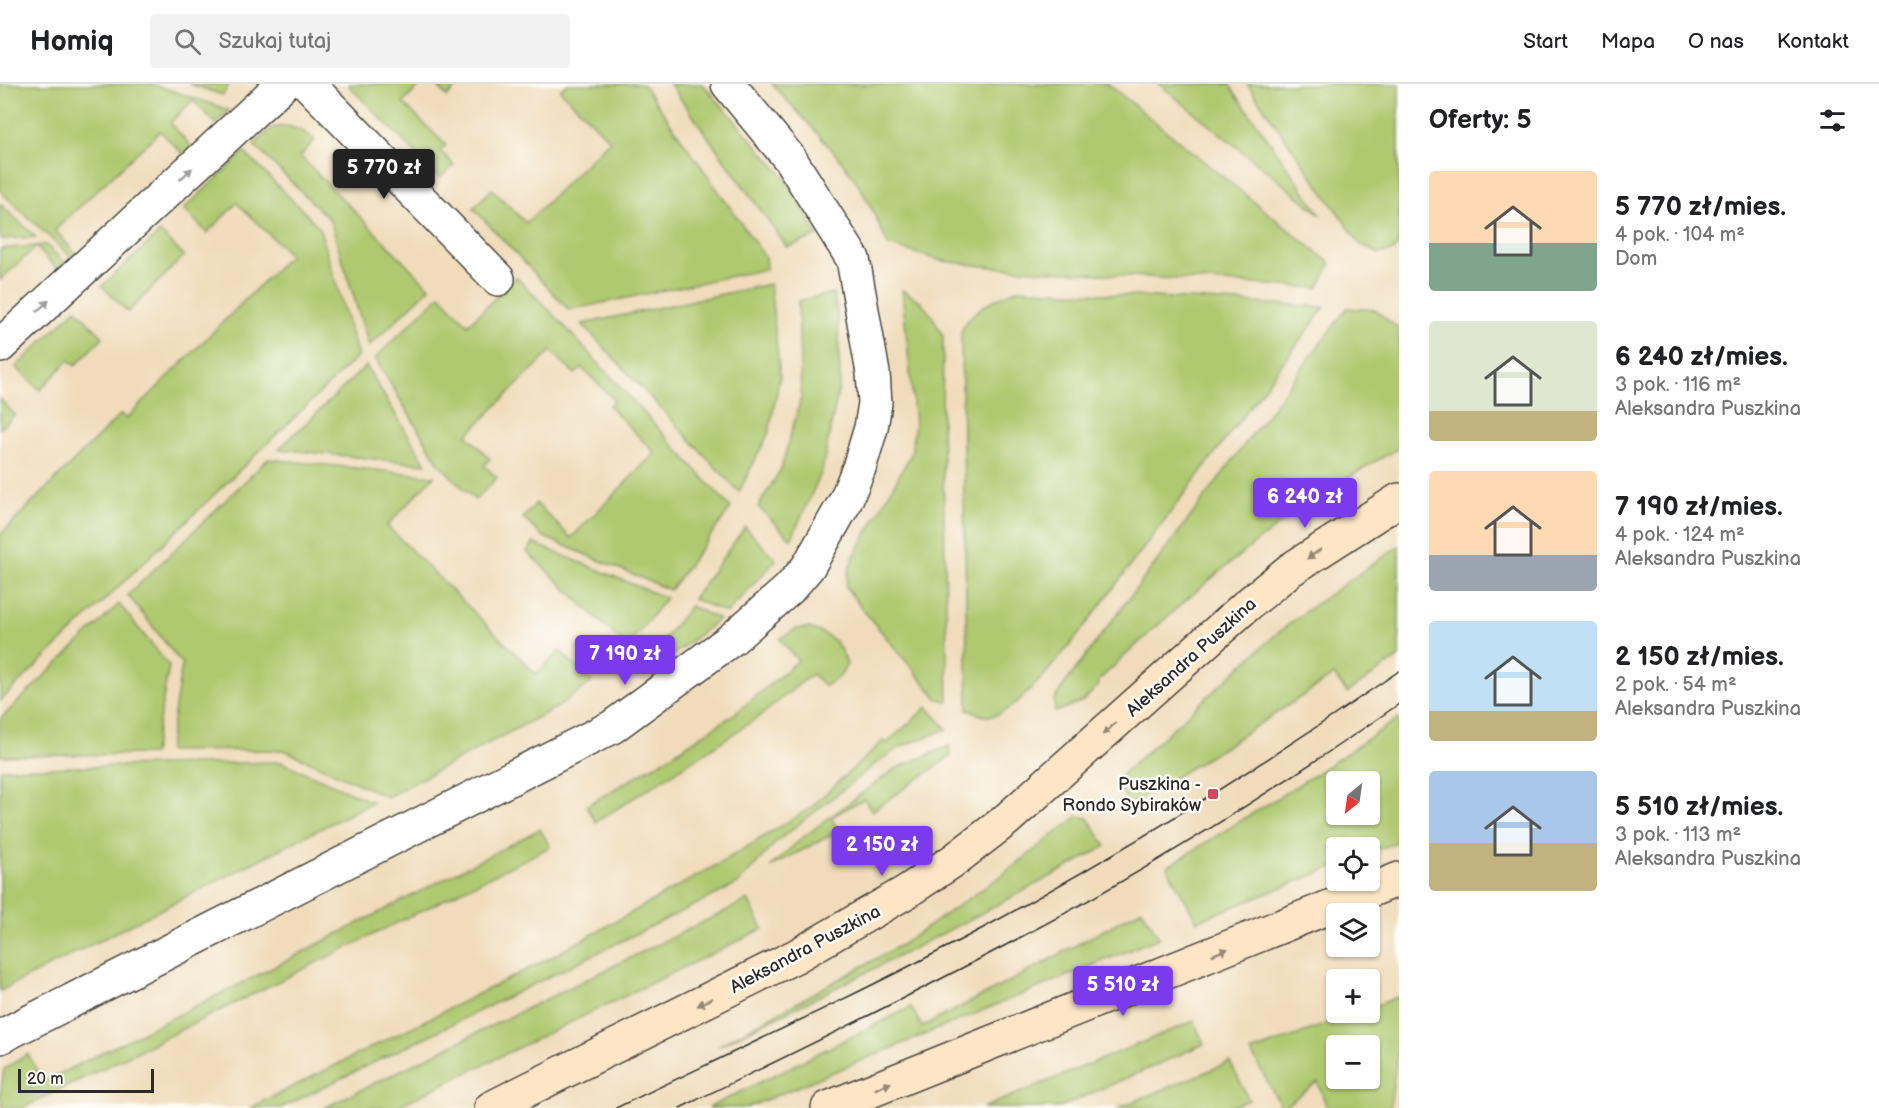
<!DOCTYPE html>
<html lang="pl">
<head>
<meta charset="utf-8">
<style>
  body { margin:0; font-family:"Balsamiq Sans",sans-serif; background:#f2f2f2; color:#202124; height:100vh; display:flex; flex-direction:column; font-size:22px; white-space:nowrap }
  * { box-sizing:border-box; margin:0 }
  p { font-size:20px; color:#757577 }
  .icon { flex:none; width:33px; height:33px; fill:none; stroke:currentColor; stroke-width:2; stroke-linecap:round; stroke-linejoin:round }
  .map { position:relative; flex:1; overflow:hidden }
  .details { display:flex; flex-direction:column; background:#fff; width:480px }
  .details>* { flex:none }
  .needle { width:39px; rotate:209deg }
  .tools { position:absolute; left:1326px; top:687px; display:grid; gap:12px }
  .tools a { display:grid; place-items:center; width:54px; height:54px; border-radius:6px; background:#fff; box-shadow:0 2px 4px #0004; font-size:30px }
  .scale { position:absolute; left:18px; bottom:15px; width:136px; box-sizing:border-box; padding-left:6px; border:3px solid #2b2b2b; border-top:0; font-size:16px; line-height:21px; white-space:nowrap; color:#2b2b2b; -webkit-text-stroke:4px #fdfcf7; paint-order:stroke }
  .price { position:absolute; translate:-50% -51px; padding:0 14px; border-radius:6px; background:#7c3aed; color:#fff; font-size:20px; line-height:39px; filter:drop-shadow(0 2px 3px #0008) }
  .price::after { content:''; position:absolute; left:50%; top:36px; width:18px; height:14px; margin-left:-9px; background:inherit; clip-path:polygon(0 0,100% 0,50% 100%) }
  .price.on { background:#222; color:#fff }
  ul { padding:0; list-style:none }
  li { display:flex; align-items:center; gap:18px; height:150px; padding:0 30px }
  li span { display:grid; place-items:center; flex:none; width:168px; height:120px; border-radius:6px; color:#555 }
  li>.icon { margin-inline-start:auto }
  span .icon { width:72px; height:72px; fill:#fffc; stroke-width:1 }
  li b { font-size:26px }
  h2 { display:flex; justify-content:space-between; align-items:center; height:72px; padding:0 30px; font-size:26px }
  header { display:flex; align-items:center; gap:36px; box-sizing:border-box; height:84px; padding:0 30px; background:#fff; border-bottom:2px solid #e0e0e0 }
  header strong { font-size:28px }
  nav { display:flex; gap:33px; margin-inline-start:auto; font-size:21px }
  .search { width:420px; height:54px; background:#f2f2f2; display:flex; align-items:center; gap:15px; box-sizing:border-box; padding:0 21px; border-radius:6px; color:#757577; font-size:22px }
  main { display:flex; flex:1; min-height:0 }
  .map>svg:first-child { display:block }
</style>
</head>
<body>
<header>
<strong>Homiq</strong>
<div class="search"><svg class="icon" aria-label="search" viewBox="0 0 24 24"><circle cx="10" cy="10" r="6"/><path d="M15 15l6 6"/></svg>Szukaj tutaj</div>
<nav><a>Start</a><a>Mapa</a><a>O nas</a><a>Kontakt</a></nav>
</header>
<main>
<div class="map">
<svg width="1399" height="1024" viewBox="0 0 1399 1024">
  <rect width="100%" height="100%" fill="#fdfcf7"/>
  <filter id="ink" filterUnits="userSpaceOnUse"><feTurbulence type="fractalNoise" baseFrequency=".0167" numOctaves="2"/><feDisplacementMap in="SourceGraphic" scale="12" xChannelSelector="R" yChannelSelector="G"/><feConvolveMatrix kernelMatrix="1 2 1 2 8 2 1 2 1" color-interpolation-filters="sRGB"/></filter>
  <filter id="wash" filterUnits="userSpaceOnUse"><feTurbulence type="fractalNoise" baseFrequency=".008" numOctaves="4" result="noise"/><feDisplacementMap in="SourceGraphic" scale="24" xChannelSelector="R" yChannelSelector="G"/><feGaussianBlur stdDeviation="1.35" result="paint"/><feColorMatrix in="noise" values="0 0 0 0 0 0 0 0 0 0 0 0 0 0 0 0 0 1.4 0 .05"/><feComposite in="paint" operator="in"/></filter>
  <g filter="url(#wash)">
    <rect width="100%" height="100%" fill="#f0dcba"/>
    <g fill="#aec96f" stroke="#6c7a4d" stroke-width="1.5" fill-rule="evenodd">
      <polygon points="0,0 152,0 229,26 216,40 193,16 170,39 192,63 183,70 160,47 55,146 76,170 71,173 0,107"/>
      <polygon points="189,0 229,0 223,11"/>
      <polygon points="349,0 421,0 403,19 446,61 440,67 454,81 452,83 440,94 349,2"/>
      <polygon points="436,0 459,0 447,13"/>
      <polygon points="567,0 643,0 765,173 766,185 569,226 473,124 492,105 526,139 610,56 560,6"/>
      <polygon points="670,0 703,0 787,96 818,152 787,163"/>
      <path d="M772 0H1108L1331 180 1318 204 992 183 942 177 888 161C878 138 867 112 852 91 828 58 799 30 772 0Z"/>
      <polygon points="1159,0 1229,0 1321,131"/>
      <polygon points="1247,0 1399,0 1399,160 1393,167 1379,170 1360,160"/>
      <polygon points="287,42 301,46 315,56 300,72 430,204 369,262 330,136 254,61 272,44"/>
      <polygon points="244,68 319,143 358,272 0,617 0,451 121,330 126,335 290,171 237,119 207,149 184,125"/>
      <polygon points="0,120 36,153 0,155"/>
      <polygon points="160,148 184,172 128,228 102,202"/>
      <polygon points="46,161 65,179 59,187 36,163 0,196 0,165"/>
      <polygon points="516,193 556,233 731,424 670,506 542,452 523,434 536,419 571,454 655,369 609,322 614,316 582,284 575,290 551,267 467,351 490,375 484,381 497,394 475,416 440,381 375,274 440,211 468,241"/>
      <polygon points="770,200 780,292 769,348 739,408 582,240"/>
      <path d="M1018 205 1325 223 1075 555C1057 575 1017 630 990 632 983 633 974 628 968 626L961 248C971 224 996 215 1018 205Z"/>
      <polygon points="902,206 919,216 932,232 943,251 942,337 948,618 937,614 859,521 846,503 848,489 853,474 911,370 915,339"/>
      <polygon points="833,209 838,234 840,298 822,387 791,455 758,423 781,385 801,314 798,217"/>
      <path d="M1347 224 1375 226 1399 245V364C1286 425 1189 510 1097 598L1099 601 1083 617 1055 628 1054 617 1058 609Z"/>
      <polygon points="76,225 103,253 75,282 69,276 40,306 16,283"/>
      <polygon points="366,282 426,380 279,365"/>
      <polygon points="0,315 15,331 0,345"/>
      <polygon points="268,375 434,392 387,442 536,590 560,567 592,598 559,622 387,713 284,666 168,667 182,580 128,511"/>
      <polygon points="745,443 776,476 727,529 693,515"/>
      <polygon points="533,459 666,514 627,563 527,468"/>
      <polygon points="1399,462 1399,573 1347,609 1334,591 1226,662 1130,721 1115,697 1274,552 1310,524"/>
      <polygon points="119,520 169,582 153,670 0,672 0,635"/>
      <polygon points="690,522 719,535 655,585 640,586"/>
      <path d="M809 544C833 552 838 556 847 580L841 591 825 602 812 590 760 632 703 670 596 738 586 722 672 671 733 631 798 577 780 555 796 545Z"/>
      <polygon points="927,623 947,645 900,663 882,675 776,758 738,800 281,1024 250,1024 550,874 722,778 809,725 883,657 887,659"/>
      <path d="M1399 634V757L1370 769V764H1336V782L1197 837 1167 783 1314 691ZM1336 698H1370V730H1336Z"/>
      <polygon points="949,662 951,672 872,727 864,715 831,733 839,747 770,783 802,754 895,685"/>
      <polygon points="281,678 373,718 0,907 0,685"/>
      <path d="M1078 732 1088 734 1106 762C979 833 849 898 718 962L901 861 1001 792Z"/>
      <polygon points="540,745 550,763 23,1024 3,1024 0,1011 4,985 28,970 43,998 278,881"/>
      <polygon points="748,816 763,845 394,1024 324,1024"/>
      <polygon points="1142,825 1159,854 746,1024 708,1024 911,923 922,943 1020,892"/>
      <path d="M1399 912V956L1390 1024H1327L1318 998 1282 1024 1251 968 1356 929 1370 928V924ZM1336 962H1370V994H1336Z"/>
      <polygon points="1194,937 1204,960 1058,1024 983,1024"/>
      <polygon points="1230,978 1249,1016 1227,1024 1118,1024"/>
    </g>
  </g>
  <g filter="url(#ink)">
    <g fill="none" stroke-linecap="round" stroke-linejoin="round">
      <g stroke="#494640" stroke-width="36">
        <g id="street">
          <polyline points="308,0 498,195"/>
          <polyline points="0,262 283,0"/>
          <polyline points="0,953 612,643 732,555 789,505 808,483 845,418 859,384 871,344 875,319 873,289 853,175 790,75 728,0"/>
        </g>
      </g>
      <g stroke="#494640" stroke-width="36">
        <g id="secondary">
          <polyline points="491,1024 796,872 906,808 953,777 1005,737 1246,522 1290,486 1399,416"/>
          <polyline points="828,1024 1399,795"/>
        </g>
      </g>
      <use href="#street" stroke="#fff" stroke-width="33"/>
      <use href="#secondary" stroke="#fde5c5" stroke-width="33"/>
      <g stroke="#2b2b2b" stroke-width="1.5">
        <path d="M616 1024C739 965 863 908 983 844 1126 766 1265 680 1399 587"/>
        <path d="M680 1024C794 969 909 913 1021 853 1152 784 1278 704 1399 620"/>
      </g>
    </g>
    <defs><path id="oneway-solid" d="M-6-.8H1V-3.2L6.5 0L1 3.2V.8H-6Z" transform="scale(1.5)"/></defs>
    <g fill="#a0a0a0">
      <use href="#oneway-solid" transform="translate(186 90) rotate(-43)"/>
      <use href="#oneway-solid" transform="translate(43 222) rotate(-43)"/>
    </g>
    <g fill="#948878">
      <use href="#oneway-solid" transform="translate(1314 470) rotate(146)"/>
      <use href="#oneway-solid" transform="translate(1109 645) rotate(138)"/>
      <use href="#oneway-solid" transform="translate(1220 868) rotate(-22)"/>
      <use href="#oneway-solid" transform="translate(705 918) rotate(153)"/>
      <use href="#oneway-solid" transform="translate(883 1002) rotate(-22)"/>
    </g>
  </g>
  <rect fill="#d1495b" stroke="#fdfcf7" stroke-width="2" x="1207" y="704" width="12" height="12" rx="3"/>
  <g text-anchor="middle" stroke-width="5" stroke-linejoin="round" paint-order="stroke">
    <g font-size="18" fill="#2b2b2b" stroke="#fdfcf7">
      <text transform="translate(1191 573) rotate(-42)" y="6">Aleksandra Puszkina</text>
      <text transform="translate(805 865) rotate(-28)" y="6">Aleksandra Puszkina</text>
    </g>
    <g font-size="18" fill="#2b2b2b" stroke="#fdfcf7" text-anchor="end">
      <text x="1201" y="706">Puszkina -<tspan x="1201" dy="21">Rondo Sybiraków</tspan></text>
    </g>
  </g>
</svg>
<div class="tools">
<a><svg class="needle" viewBox="-14 -14 28 28"><path d="M0-13l5 13h-10z" fill="#e53935"/><path d="M0 13l5-13h-10z" fill="#757577"/></svg></a>
<a><svg class="icon" aria-label="locate" viewBox="0 0 24 24"><circle cx="12" cy="12" r="6"/><path d="M12 2v4M12 18v4M2 12h4M18 12h4"/></svg></a>
<a><svg class="icon" aria-label="layers" viewBox="0 0 24 24"><path d="M12 4l9 5-9 5-9-5zM3 14l9 5 9-5"/></svg></a>
<a>+</a>
<a>−</a>
</div>
<div class="scale">20 m</div>
<b class="price on" style="left:384px;top:116px">5 770 zł</b>
<b class="price" style="left:1305px;top:445px">6 240 zł</b>
<b class="price" style="left:625px;top:602px">7 190 zł</b>
<b class="price" style="left:882px;top:793px">2 150 zł</b>
<b class="price" style="left:1123px;top:933px">5 510 zł</b>
</div>
<section class="details">
<h2>Oferty: 5<svg class="icon" aria-label="filters" viewBox="0 0 24 24"><path d="M4 7h16M4 17h16"/><circle cx="9" cy="7" r="2"/><circle cx="15" cy="17" r="2"/></svg></h2>
<ul>
<li><span style="background:linear-gradient(#ffd9b3 60%,#7fa58c 0)"><svg class="icon" aria-label="home" viewBox="0 0 24 24"><path d="M3 11l9-7 9 7M6 9v11h12V9"/></svg></span><div><b>5 770 zł/mies.</b><p>4 pok. · 104 m²</p><p>Dom</p></div></li>
<li><span style="background:linear-gradient(#dfe7d0 75%,#c2b280 0)"><svg class="icon" aria-label="home" viewBox="0 0 24 24"><path d="M3 11l9-7 9 7M6 9v11h12V9"/></svg></span><div><b>6 240 zł/mies.</b><p>3 pok. · 116 m²</p><p>Aleksandra Puszkina</p></div></li>
<li><span style="background:linear-gradient(#ffd9b3 70%,#9aa5b1 0)"><svg class="icon" aria-label="home" viewBox="0 0 24 24"><path d="M3 11l9-7 9 7M6 9v11h12V9"/></svg></span><div><b>7 190 zł/mies.</b><p>4 pok. · 124 m²</p><p>Aleksandra Puszkina</p></div></li>
<li><span style="background:linear-gradient(#bfe0f5 75%,#c2b280 0)"><svg class="icon" aria-label="home" viewBox="0 0 24 24"><path d="M3 11l9-7 9 7M6 9v11h12V9"/></svg></span><div><b>2 150 zł/mies.</b><p>2 pok. · 54 m²</p><p>Aleksandra Puszkina</p></div></li>
<li><span style="background:linear-gradient(#a9c7e8 60%,#c2b280 0)"><svg class="icon" aria-label="home" viewBox="0 0 24 24"><path d="M3 11l9-7 9 7M6 9v11h12V9"/></svg></span><div><b>5 510 zł/mies.</b><p>3 pok. · 113 m²</p><p>Aleksandra Puszkina</p></div></li>
</ul>
</section>
</main>
</body>
</html>
